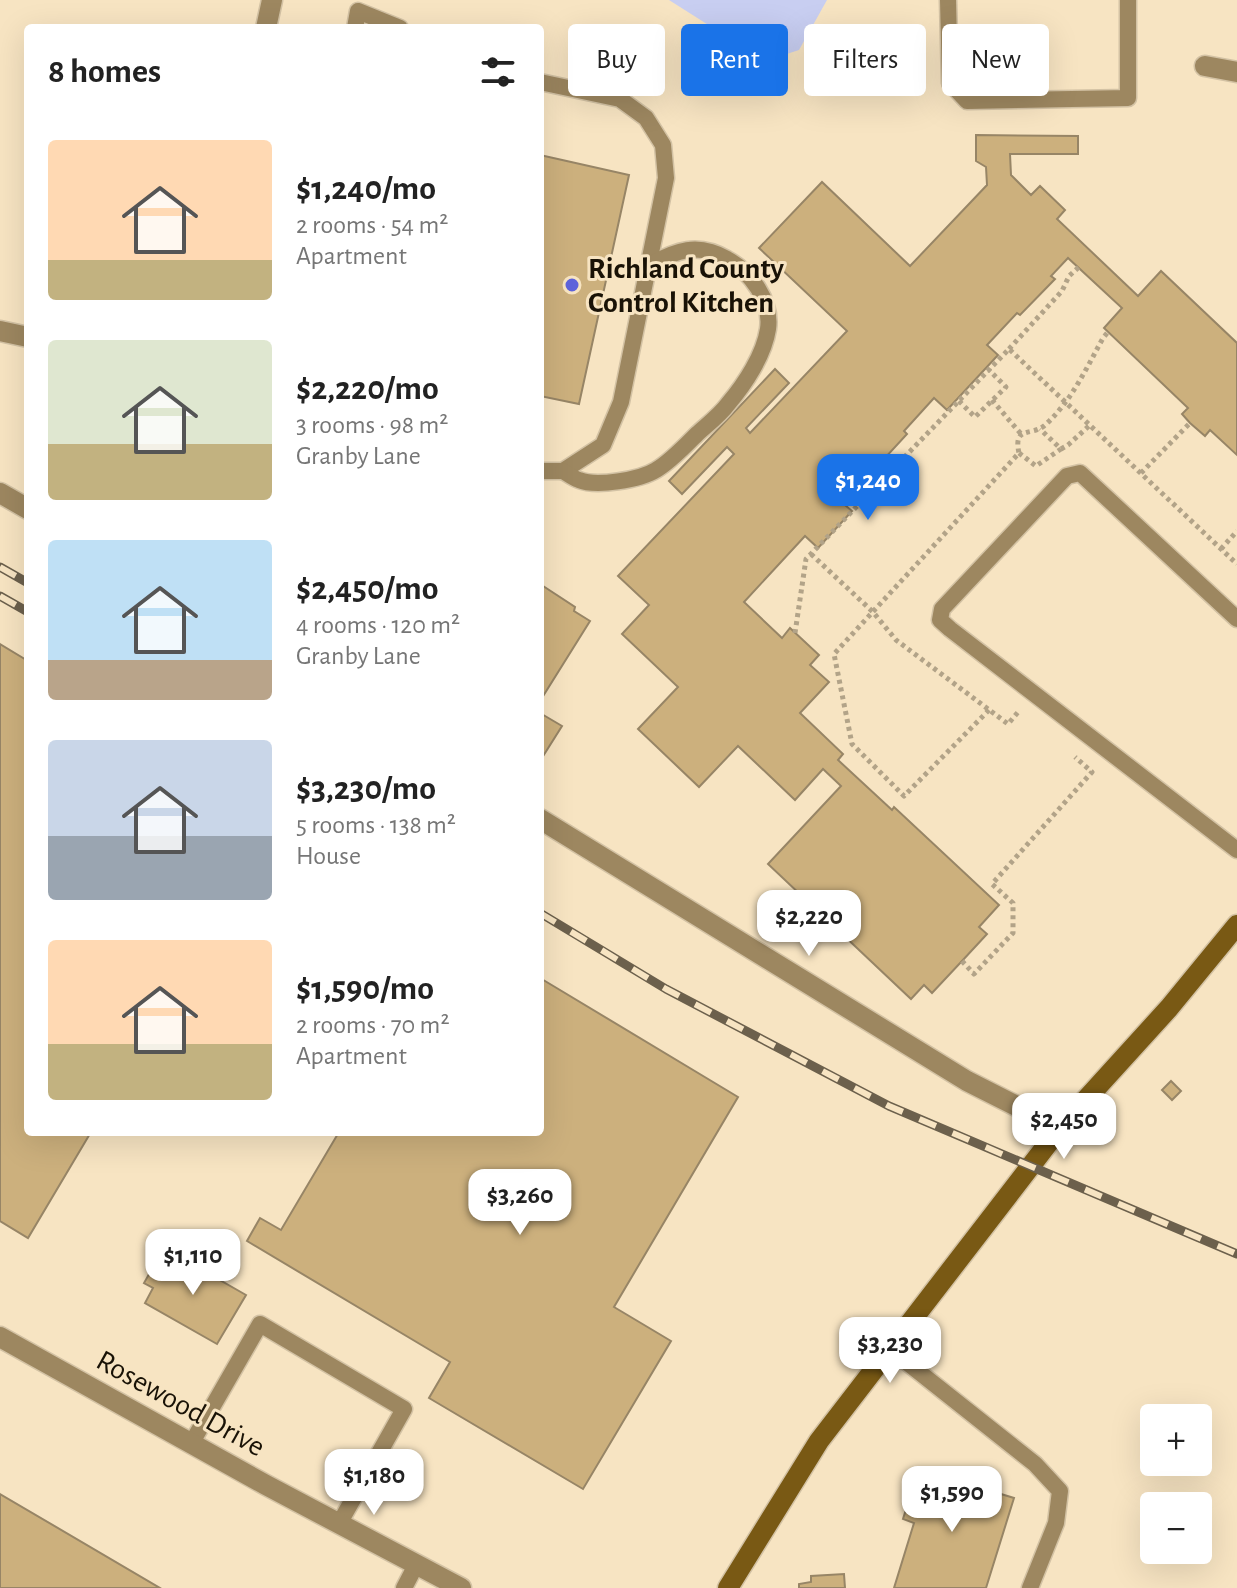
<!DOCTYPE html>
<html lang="en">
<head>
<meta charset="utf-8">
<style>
  body { margin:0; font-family:"Alegreya Sans",sans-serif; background:#f6f6f6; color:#222; height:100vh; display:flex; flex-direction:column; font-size:30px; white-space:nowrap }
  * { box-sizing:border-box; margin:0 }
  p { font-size:26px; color:#767676 }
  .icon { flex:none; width:44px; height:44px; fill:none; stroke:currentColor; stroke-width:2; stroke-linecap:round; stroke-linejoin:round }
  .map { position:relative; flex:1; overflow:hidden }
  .panel { position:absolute; left:24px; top:24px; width:520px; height:1112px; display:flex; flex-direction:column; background:#fff; border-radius:8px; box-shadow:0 8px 32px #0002 }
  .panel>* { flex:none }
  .top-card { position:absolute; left:568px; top:24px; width:548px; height:72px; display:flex; gap:16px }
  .tools { position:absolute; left:1140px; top:1404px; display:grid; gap:16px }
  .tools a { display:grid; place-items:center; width:72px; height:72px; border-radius:8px; background:#fff; box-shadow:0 8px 32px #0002; font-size:40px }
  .price { position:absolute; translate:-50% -68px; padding:0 18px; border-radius:16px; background:#fff; color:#222; font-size:26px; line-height:52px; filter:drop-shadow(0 2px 4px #0008) }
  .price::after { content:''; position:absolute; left:50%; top:48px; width:24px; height:18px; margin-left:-12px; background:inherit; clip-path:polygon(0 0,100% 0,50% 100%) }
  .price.active { background:#1a73e8; color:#fff }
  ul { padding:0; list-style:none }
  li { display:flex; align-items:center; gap:24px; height:200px; padding:0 24px }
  li span { display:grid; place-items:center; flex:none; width:224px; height:160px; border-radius:8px; color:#555 }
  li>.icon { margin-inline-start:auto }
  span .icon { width:96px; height:96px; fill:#fffc; stroke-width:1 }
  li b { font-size:34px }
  h2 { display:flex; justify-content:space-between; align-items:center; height:96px; padding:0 24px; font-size:34px }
  .chip { padding:0 28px; border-radius:8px; background:#fff; box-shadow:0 8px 32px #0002; font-size:28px; line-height:72px }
  .chip.active { background:#1a73e8; color:#fff }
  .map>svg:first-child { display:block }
</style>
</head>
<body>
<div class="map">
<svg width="1237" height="1588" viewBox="0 0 1237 1588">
  <rect width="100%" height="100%" fill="#f7e4c2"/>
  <polygon fill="#c8cef1" points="669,0 827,0 799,50 765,61"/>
  <g fill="#ccb07d" stroke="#978566" stroke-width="2">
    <polygon points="976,135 1078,136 1078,154 1010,154 1011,175 1031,195 1040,186 1065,210 1057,219 1138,296 1161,271 1237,343 1237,455 1210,430 1205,436 1190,423 1182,414 1188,408 1104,328 1122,308 1068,258 1051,276 1055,279 1020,315 1017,313 987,345 998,355 947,410 934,398 904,431 907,434 873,471 869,468 839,500 852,511 818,548 805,536 744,602 782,638 790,628 819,655 810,665 829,682 800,713 843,754 838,760 892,810 894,807 999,905 979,927 987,934 962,961 932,993 924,985 911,999 768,864 841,786 823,769 795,800 738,746 699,787 638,729 678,687 622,634 649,605 618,576 734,454 727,447 682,494 669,481 775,369 789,383 746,428 750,433 847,331 759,248 822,182 910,266 987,185 986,167 976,161"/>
    <polygon points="540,155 629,175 579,404 540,396"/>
    <polygon points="540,584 575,607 574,611 590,621 540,701"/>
    <polygon points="0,644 28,661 28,1132 91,1132 28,1238 0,1221"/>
    <polygon points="540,713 562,726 540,761"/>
    <polygon points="540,978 738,1097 614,1307 671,1341 583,1489 429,1398 450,1362 247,1241 260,1218 281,1230 339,1132 540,1132"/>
    <polygon points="1171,1081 1181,1091 1172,1100 1162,1090"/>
    <polygon points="161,1253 172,1260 176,1255 246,1295 217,1344 145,1303 153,1288 144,1283"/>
    <polygon points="919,1469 1014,1498 986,1588 894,1588 914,1523 903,1519"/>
    <polygon points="0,1494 160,1588 0,1588"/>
    <polygon points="844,1574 845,1588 799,1588 799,1584 811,1582 811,1576"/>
  </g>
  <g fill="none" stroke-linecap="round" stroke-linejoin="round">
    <g stroke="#d3c2a4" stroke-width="19">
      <g id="service">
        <polyline points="948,0 950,83 967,101 1128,98 1128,0"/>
        <polyline points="355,28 358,11 400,28"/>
        <polyline points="540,82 620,99 646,118 663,145 666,178 621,402 603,445 563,471 540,471"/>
        <path d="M563 471C568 474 573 478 579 480 596 487 640 480 656 470 670 462 686 445 697 434 708 424 720 415 728 404 745 384 764 355 768 329 772 301 751 272 727 259 698 242 676 250 648 266"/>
        <polyline points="1237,619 1080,473 1067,476 942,609 940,620 950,629 1237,850"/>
        <polyline points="890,1349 1035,1464 1060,1491 1056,1523 1030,1588"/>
        <polyline points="191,1444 260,1324 404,1409 339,1524"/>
        <polyline points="404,1588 416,1565"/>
      </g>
    </g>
    <g stroke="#d3c2a4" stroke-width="23">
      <g id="minor">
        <polyline points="266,28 272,0"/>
        <polyline points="1205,66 1237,72"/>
        <polyline points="0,331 28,337"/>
        <polyline points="0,493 28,509"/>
        <polyline points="540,819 967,1081 1060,1128"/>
        <polyline points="0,1337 266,1485 461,1588"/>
      </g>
    </g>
    <g stroke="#d3c2a4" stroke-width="23">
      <polyline id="secondary" points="728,1588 819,1441 1060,1128 1169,1008 1237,925"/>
    </g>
    <g stroke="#b2a388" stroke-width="5" stroke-dasharray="4 4" stroke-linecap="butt">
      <polyline points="1009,349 1062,291 1069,276 1079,267"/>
      <polyline points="992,400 1021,434"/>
      <polyline points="959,401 975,417 1006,387 989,370"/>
      <polyline points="1061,449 1068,445 1090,425"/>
      <polyline points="1019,453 1036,466 1061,449 1040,429"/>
      <polyline points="1141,473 1190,423"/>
      <polyline points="1221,549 1237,531"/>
      <polyline points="811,554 873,612 896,640 1008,724 1019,711"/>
      <polyline points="795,633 806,559 1009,349 1237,564"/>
      <path d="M989 710 904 796 852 744 834 654 1019 453C1013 426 1031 436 1044 426 1071 402 1086 369 1103 338L1108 332"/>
      <polyline points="962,961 974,974 1013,933 1013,903 992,884 1092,772 1075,757"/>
    </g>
    <use href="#service" stroke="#9d8760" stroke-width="16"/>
    <use href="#minor" stroke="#9d8760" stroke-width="20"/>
    <use href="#secondary" stroke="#795914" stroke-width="20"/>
    <g stroke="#6c604c" stroke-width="9">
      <g id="rail">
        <polyline points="0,567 28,583"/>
        <polyline points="0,596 28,612"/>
        <polyline points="540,913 666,989 889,1106 1237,1254"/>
      </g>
    </g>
    <use href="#rail" stroke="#f7e4c2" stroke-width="6" stroke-dasharray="18" stroke-linecap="butt"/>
  </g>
  <circle fill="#5e63db" stroke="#f7e4c2" stroke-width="3" cx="572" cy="285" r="8"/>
  <g text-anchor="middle" stroke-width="6" stroke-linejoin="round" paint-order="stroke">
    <g font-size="30" font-weight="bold" fill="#191206" stroke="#f7e4c2" text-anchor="start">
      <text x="588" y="278">Richland County<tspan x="588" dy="34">Control Kitchen</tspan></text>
    </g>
    <g font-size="30" fill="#191206" stroke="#f7e4c2">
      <text transform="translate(181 1403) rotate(29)" y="10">Rosewood Drive</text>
    </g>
  </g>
</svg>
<div class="tools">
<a>+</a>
<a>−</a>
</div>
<b class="price active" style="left:868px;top:522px">$1,240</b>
<b class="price" style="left:809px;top:958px">$2,220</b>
<b class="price" style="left:1064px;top:1161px">$2,450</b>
<b class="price" style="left:520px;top:1237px">$3,260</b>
<b class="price" style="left:193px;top:1297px">$1,110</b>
<b class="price" style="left:890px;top:1385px">$3,230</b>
<b class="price" style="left:374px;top:1517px">$1,180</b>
<b class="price" style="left:952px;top:1534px">$1,590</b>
<div class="top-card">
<a class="chip">Buy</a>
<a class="chip active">Rent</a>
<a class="chip">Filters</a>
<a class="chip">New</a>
</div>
<section class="panel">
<h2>8 homes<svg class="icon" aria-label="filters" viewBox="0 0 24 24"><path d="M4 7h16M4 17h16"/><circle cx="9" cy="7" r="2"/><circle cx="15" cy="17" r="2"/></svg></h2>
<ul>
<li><span style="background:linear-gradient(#ffd9b3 75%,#c2b280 0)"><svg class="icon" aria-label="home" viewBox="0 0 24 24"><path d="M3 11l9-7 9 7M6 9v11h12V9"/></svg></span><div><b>$1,240/mo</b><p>2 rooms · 54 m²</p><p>Apartment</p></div></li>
<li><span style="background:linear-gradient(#dfe7d0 65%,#c2b280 0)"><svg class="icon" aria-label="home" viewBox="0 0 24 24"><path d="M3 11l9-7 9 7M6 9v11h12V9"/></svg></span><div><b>$2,220/mo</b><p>3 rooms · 98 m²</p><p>Granby Lane</p></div></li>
<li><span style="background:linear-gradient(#bfe0f5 75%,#b9a48a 0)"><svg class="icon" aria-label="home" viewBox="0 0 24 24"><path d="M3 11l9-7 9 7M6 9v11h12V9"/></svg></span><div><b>$2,450/mo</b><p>4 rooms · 120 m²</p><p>Granby Lane</p></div></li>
<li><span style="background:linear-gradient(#c9d6e8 60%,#9aa5b1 0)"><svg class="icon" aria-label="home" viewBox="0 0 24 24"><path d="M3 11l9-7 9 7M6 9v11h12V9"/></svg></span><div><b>$3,230/mo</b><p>5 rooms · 138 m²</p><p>House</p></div></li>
<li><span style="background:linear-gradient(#ffd9b3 65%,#c2b280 0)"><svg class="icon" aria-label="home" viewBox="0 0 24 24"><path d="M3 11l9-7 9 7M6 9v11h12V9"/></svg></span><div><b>$1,590/mo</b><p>2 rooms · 70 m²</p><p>Apartment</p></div></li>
</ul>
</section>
</div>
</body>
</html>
